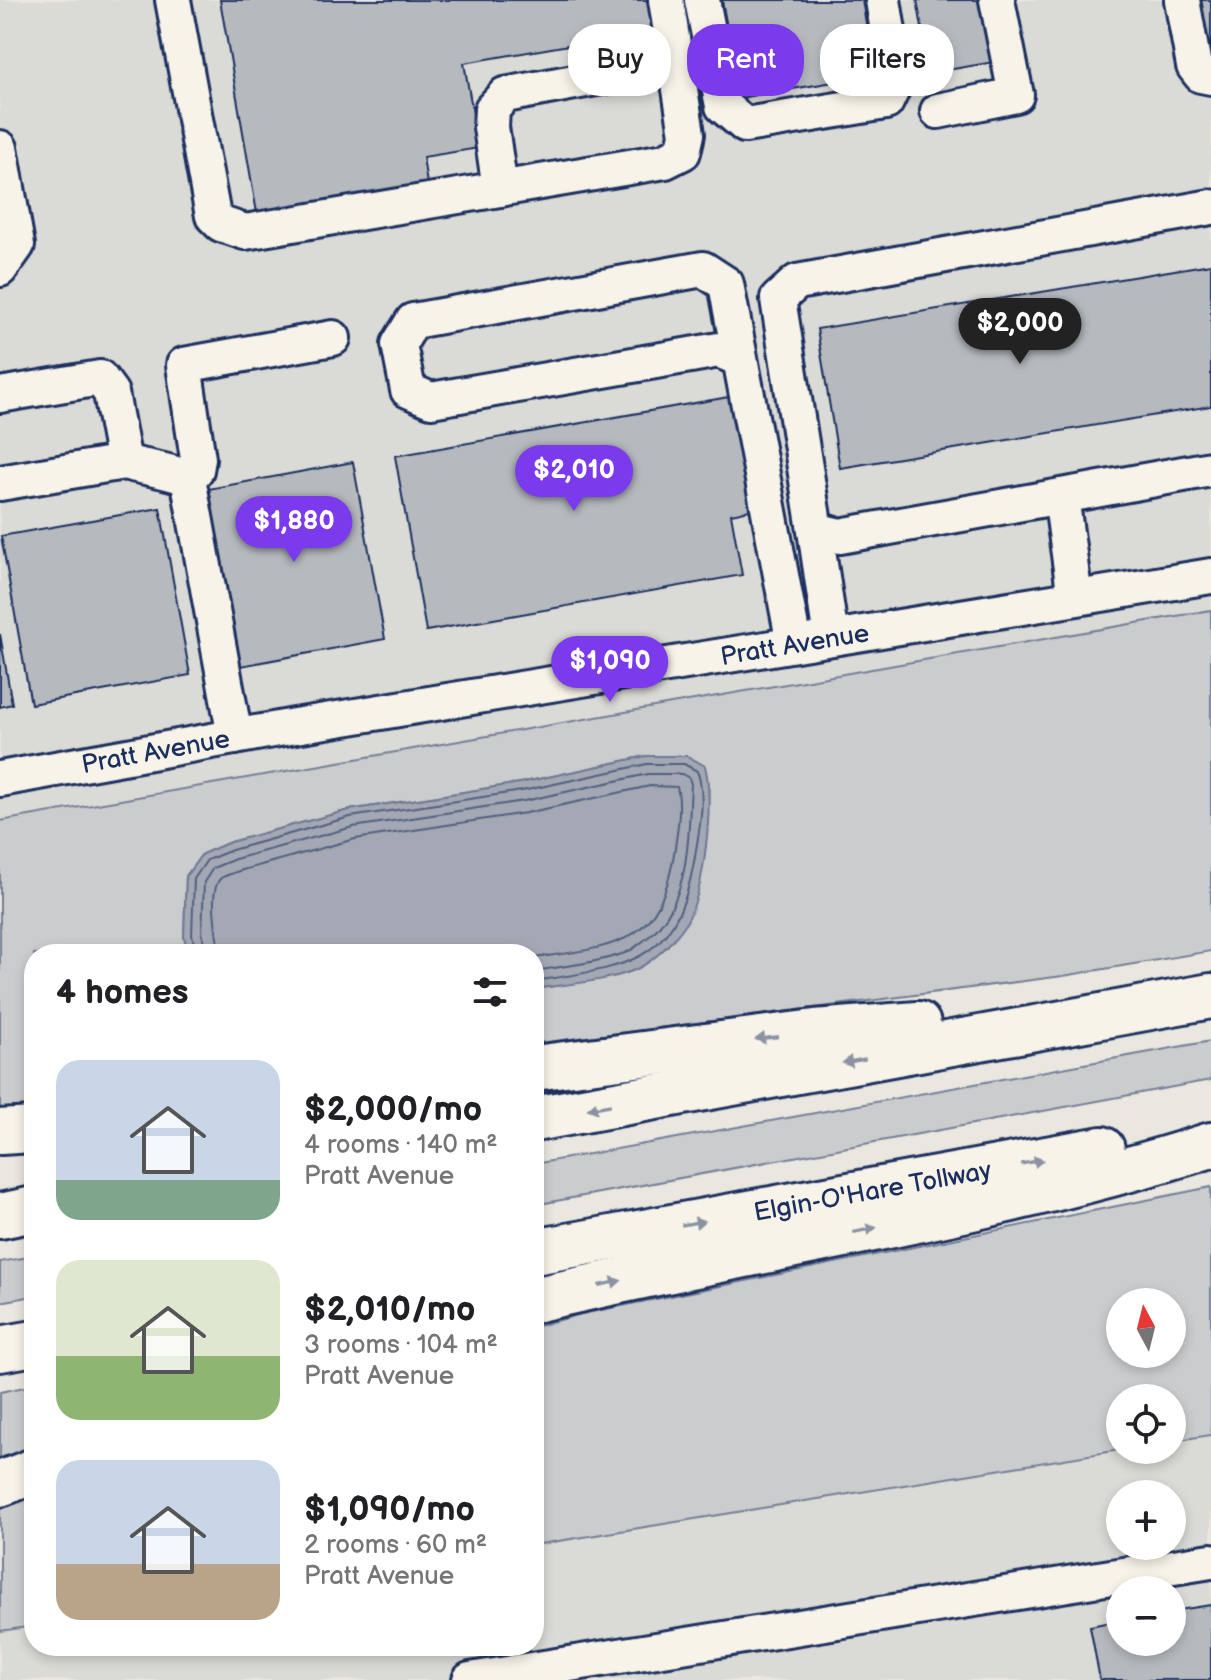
<!DOCTYPE html>
<html lang="en">
<head>
<meta charset="utf-8">
<style>
  body { margin:0; font-family:"Balsamiq Sans",sans-serif; background:#f6f6f6; color:#202124; height:100vh; display:flex; flex-direction:column; font-size:30px; white-space:nowrap }
  * { box-sizing:border-box; margin:0 }
  p { font-size:26px; color:#757577 }
  .icon { flex:none; width:44px; height:44px; fill:none; stroke:currentColor; stroke-width:2; stroke-linecap:round; stroke-linejoin:round }
  .map { position:relative; flex:1; overflow:hidden }
  .side { position:absolute; left:24px; top:944px; width:520px; height:712px; display:flex; flex-direction:column; background:#fff; border-radius:32px; box-shadow:0 4px 12px #0003 }
  .side>* { flex:none }
  .top-card { position:absolute; left:568px; top:24px; width:522px; height:72px; display:flex; gap:16px }
  .needle { width:52px; rotate:353deg }
  .fabs { position:absolute; left:1106px; top:1288px; display:grid; gap:16px }
  .fabs a { display:grid; place-items:center; width:80px; height:80px; border-radius:50%; background:#fff; box-shadow:0 4px 12px #0003; font-size:40px }
  .price { position:absolute; translate:-50% -68px; padding:0 18px; border-radius:28px; background:#7c3aed; color:#fff; font-size:26px; line-height:52px; filter:drop-shadow(0 2px 4px #0008) }
  .price::after { content:''; position:absolute; left:50%; top:48px; width:24px; height:18px; margin-left:-12px; background:inherit; clip-path:polygon(0 0,100% 0,50% 100%) }
  .price.on { background:#222; color:#fff }
  ul { padding:0; list-style:none }
  li { display:flex; align-items:center; gap:24px; height:200px; padding:0 32px }
  li span { display:grid; place-items:center; flex:none; width:224px; height:160px; border-radius:24px; color:#555 }
  li>.icon { margin-inline-start:auto }
  span .icon { width:96px; height:96px; fill:#fffc; stroke-width:1 }
  li b { font-size:34px }
  h2 { display:flex; justify-content:space-between; align-items:center; height:96px; padding:0 32px; font-size:34px }
  .tag { padding:0 28px; border-radius:32px; background:#fff; box-shadow:0 4px 12px #0003; font-size:28px; line-height:72px }
  .tag.on { background:#7c3aed; color:#fff }
  .map>svg:first-child { display:block }
</style>
</head>
<body>
<div class="map">
<svg width="1211" height="1680" viewBox="0 0 1211 1680">
  <rect width="100%" height="100%" fill="#eae7e0"/>
  <filter id="ink" filterUnits="userSpaceOnUse"><feTurbulence type="fractalNoise" baseFrequency=".0125" numOctaves="2"/><feDisplacementMap in="SourceGraphic" scale="16" xChannelSelector="R" yChannelSelector="G"/><feConvolveMatrix kernelMatrix="1 2 1 2 8 2 1 2 1" color-interpolation-filters="sRGB"/></filter>
  <g filter="url(#ink)">
    <g fill="#dadad6" fill-rule="evenodd">
      <polygon points="0,0 1211,0 1211,610 0,821"/>
      <path d="M1211 1435V1680H0V1631L34 1626V1646H534V1545L1120 1450H1172V1441ZM1120 1494H1172V1546H1120ZM1120 1590H1172V1642H1120Z"/>
    </g>
    <g fill="#cbcccd" stroke="#737e96" stroke-width="2" fill-rule="evenodd">
      <polygon points="1211,610 1211,951 1063,976 534,1044 534,989 594,980 637,969 668,945 687,921 699,887 706,843 709,782 646,756 520,783 349,810 230,842 202,854 186,876 184,937 189,954 34,954 34,1106 0,1109 0,821"/>
      <polygon points="1211,1041 1211,1080 534,1205 534,1164"/>
      <path d="M1211 1187V1435L1172 1441V1398H1120V1450L534 1545V1327L582 1314ZM1120 1302H1172V1354H1120Z"/>
      <polygon points="34,1256 34,1296 0,1302 0,1262"/>
      <polygon points="34,1385 34,1446 0,1458 0,1392"/>
      <polygon points="34,1495 34,1626 0,1631 0,1506"/>
    </g>
    <path fill="#a3a8b4" stroke="#6d7892" stroke-width="2" d="M646 756H687L705 766C714 802 705 891 686 923 675 940 655 960 637 969 608 982 565 984 534 989V954H189L184 937 186 876 202 854 230 842 349 810 520 783Z"/>
    <g fill="none" stroke-linecap="round" stroke-linejoin="round">
      <g stroke="#515f80" stroke-width="2">
        <path d="M197 954 192 935 194 879 207 860 232 850 350 817 522 791 647 764H684L697 771C706 793 700 827 696 850 679 963 634 966 534 981"/>
        <path d="M207 954 202 934 204 882 213 868 235 859 353 827 524 801 648 774H682L689 778 691 784C688 837 691 904 646 939 639 944 633 950 625 953 596 963 564 966 534 971"/>
        <path d="M219 954C218 938 207 890 221 878 226 875 234 873 239 871L355 839 526 813 650 786 677 787C682 806 677 834 674 854 659 947 615 946 534 958"/>
      </g>
    </g>
    <g fill="#b6babf" stroke="#1b2f5e" stroke-width="2">
      <polygon points="220,0 651,0 656,30 464,63 479,148 423,157 427,184 257,213"/>
      <polygon points="722,0 862,0 875,75 739,98"/>
      <polygon points="917,0 984,0 994,62 930,73"/>
      <polygon points="1195,0 1211,0 1211,50 1204,51"/>
      <polygon points="1211,264 1211,406 840,468 817,329"/>
      <polygon points="729,397 750,510 731,514 742,575 426,631 395,456"/>
      <polygon points="353,462 385,639 235,667 203,490"/>
      <polygon points="160,508 190,675 31,704 1,536"/>
      <polygon points="0,634 12,704 0,707"/>
      <polygon points="1211,1605 1211,1680 1100,1680 1090,1626 1120,1620 1120,1642 1172,1642 1172,1611"/>
    </g>
    <g fill="none" stroke-linecap="round" stroke-linejoin="round">
      <g stroke="#1b2f5e" stroke-width="40">
        <g id="minor">
          <polyline points="173,0 213,216 221,224 245,232 665,161 683,152 687,134 666,0"/>
          <polyline points="702,0 723,106 745,125 886,102 896,81 883,0"/>
          <polyline points="1182,0 1194,66 1201,75 1211,77"/>
          <polyline points="938,111 1016,95 997,0"/>
          <polyline points="0,148 17,245 0,269"/>
          <polyline points="500,189 491,127 492,109 505,95 676,63"/>
          <polyline points="1211,207 797,282 778,299 815,530 840,536 1211,469"/>
          <polyline points="740,359 719,350 431,400 408,390 399,344 413,321 703,269 726,284 794,644"/>
          <path d="M0 395 100 378 111 393 124 462C146 468 167 470 188 478L235 737"/>
          <polyline points="188,478 196,470 198,459 184,365 333,338"/>
          <polyline points="0,483 124,462"/>
          <polyline points="1061,496 1075,598"/>
          <polyline points="815,530 831,638"/>
          <path id="s1" d="M0 779 295 726 1211 576"/>
          <polyline points="470,1680 1211,1561"/>
        </g>
      </g>
      <g stroke="#1b2f5e" stroke-width="50">
        <g id="highway">
          <polyline points="534,1068 815,1032 918,1024"/>
          <polyline points="534,1119 1211,996"/>
          <polyline points="0,1132 34,1130"/>
          <polyline points="0,1216 34,1209"/>
          <path id="s2" d="M534 1252 1102 1149"/>
          <path d="M534 1300C759 1247 990 1215 1211 1145"/>
          <polyline points="0,1349 34,1343"/>
          <polyline points="0,1484 34,1471"/>
        </g>
      </g>
      <use href="#minor" stroke="#f7f3e8" stroke-width="34"/>
      <use href="#highway" stroke="#f7f3e8" stroke-width="44"/>
    </g>
    <defs><path id="oneway-solid" d="M-6-.8H1V-3.2L6.5 0L1 3.2V.8H-6Z" transform="scale(2)"/></defs>
    <g fill="#8991a3">
      <use href="#oneway-solid" transform="translate(767 1038) rotate(173)"/>
      <use href="#oneway-solid" transform="translate(854 1061) rotate(170)"/>
      <use href="#oneway-solid" transform="translate(599 1107) rotate(170)"/>
      <use href="#oneway-solid" transform="translate(1032 1162) rotate(-10)"/>
      <use href="#oneway-solid" transform="translate(693 1223) rotate(-10)"/>
      <use href="#oneway-solid" transform="translate(865 1230) rotate(-12)"/>
      <use href="#oneway-solid" transform="translate(610 1283) rotate(-12)"/>
    </g>
  </g>
  <g text-anchor="middle" stroke-width="6" stroke-linejoin="round" paint-order="stroke">
    <g font-size="26" fill="#1b2f5e" stroke="#f7f3e8">
      <text dy="9" stroke="none"><textPath href="#s1" startOffset="806">Pratt Avenue</textPath></text>
      <text dy="9" stroke="none"><textPath href="#s1" startOffset="158">Pratt Avenue</textPath></text>
      <text dy="9" stroke="none"><textPath href="#s2" startOffset="344">Elgin-O'Hare Tollway</textPath></text>
    </g>
  </g>
</svg>
<div class="fabs">
<a><svg class="needle" viewBox="-14 -14 28 28"><path d="M0-13l5 13h-10z" fill="#e53935"/><path d="M0 13l5-13h-10z" fill="#757577"/></svg></a>
<a><svg class="icon" aria-label="locate" viewBox="0 0 24 24"><circle cx="12" cy="12" r="6"/><path d="M12 2v4M12 18v4M2 12h4M18 12h4"/></svg></a>
<a>+</a>
<a>−</a>
</div>
<b class="price on" style="left:1020px;top:366px">$2,000</b>
<b class="price" style="left:574px;top:513px">$2,010</b>
<b class="price" style="left:294px;top:564px">$1,880</b>
<b class="price" style="left:610px;top:704px">$1,090</b>
<div class="top-card">
<a class="tag">Buy</a>
<a class="tag on">Rent</a>
<a class="tag">Filters</a>
</div>
<section class="side">
<h2>4 homes<svg class="icon" aria-label="filters" viewBox="0 0 24 24"><path d="M4 7h16M4 17h16"/><circle cx="9" cy="7" r="2"/><circle cx="15" cy="17" r="2"/></svg></h2>
<ul>
<li><span style="background:linear-gradient(#c9d6e8 75%,#7fa58c 0)"><svg class="icon" aria-label="home" viewBox="0 0 24 24"><path d="M3 11l9-7 9 7M6 9v11h12V9"/></svg></span><div><b>$2,000/mo</b><p>4 rooms · 140 m²</p><p>Pratt Avenue</p></div></li>
<li><span style="background:linear-gradient(#dfe7d0 60%,#8fb573 0)"><svg class="icon" aria-label="home" viewBox="0 0 24 24"><path d="M3 11l9-7 9 7M6 9v11h12V9"/></svg></span><div><b>$2,010/mo</b><p>3 rooms · 104 m²</p><p>Pratt Avenue</p></div></li>
<li><span style="background:linear-gradient(#c9d6e8 65%,#b9a48a 0)"><svg class="icon" aria-label="home" viewBox="0 0 24 24"><path d="M3 11l9-7 9 7M6 9v11h12V9"/></svg></span><div><b>$1,090/mo</b><p>2 rooms · 60 m²</p><p>Pratt Avenue</p></div></li>
</ul>
</section>
</div>
</body>
</html>
